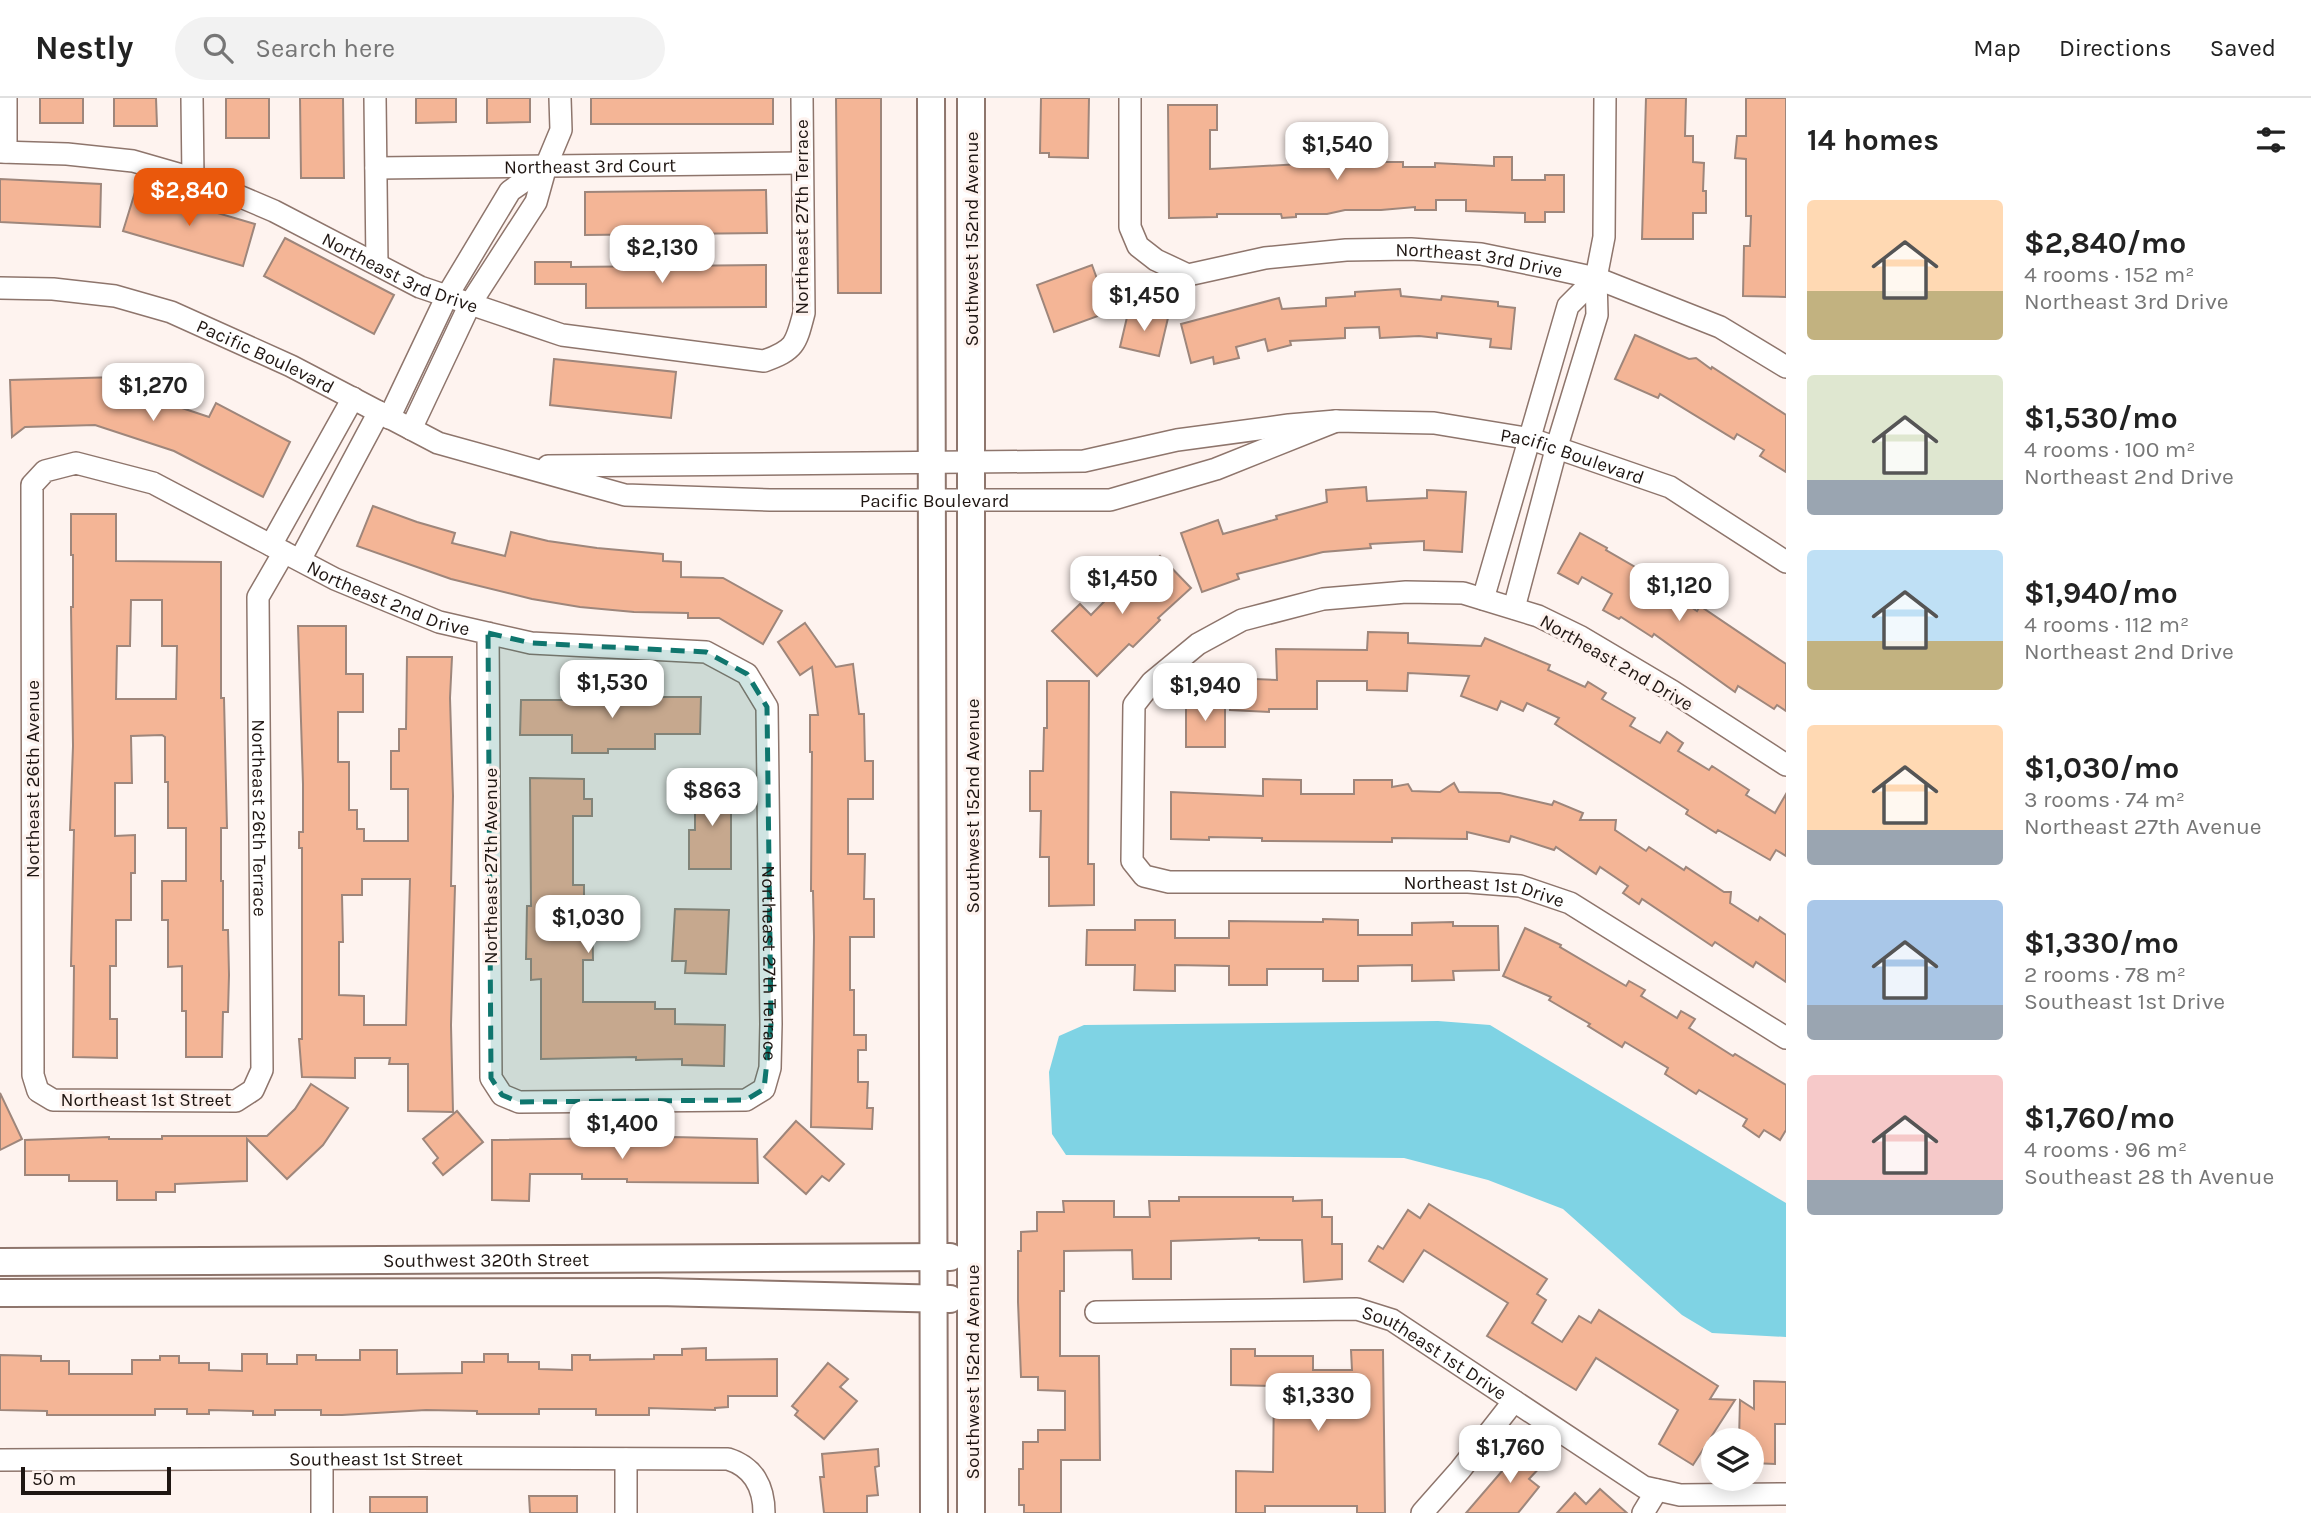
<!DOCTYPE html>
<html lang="en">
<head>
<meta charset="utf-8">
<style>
  body { margin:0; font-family:Karla,sans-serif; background:#f2f2f2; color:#222; height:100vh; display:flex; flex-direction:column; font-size:26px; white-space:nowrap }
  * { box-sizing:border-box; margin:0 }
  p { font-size:23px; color:#767676 }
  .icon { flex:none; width:38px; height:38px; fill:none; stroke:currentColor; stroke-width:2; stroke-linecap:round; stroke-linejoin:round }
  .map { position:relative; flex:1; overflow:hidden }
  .panel { display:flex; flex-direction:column; background:#fff; width:525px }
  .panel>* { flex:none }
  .tools { position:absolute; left:1701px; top:1330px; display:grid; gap:14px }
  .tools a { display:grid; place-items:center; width:63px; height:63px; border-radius:50%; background:#fff; box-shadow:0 4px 18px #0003; font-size:35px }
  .scale { position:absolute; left:21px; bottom:18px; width:150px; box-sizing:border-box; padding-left:7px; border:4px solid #1f1612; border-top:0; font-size:19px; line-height:24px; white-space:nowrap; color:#1f1612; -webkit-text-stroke:5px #fef3ef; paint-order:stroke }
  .price { position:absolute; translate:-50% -60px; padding:0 16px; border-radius:14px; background:#fff; color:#222; font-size:23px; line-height:46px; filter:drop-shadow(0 2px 4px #0008) }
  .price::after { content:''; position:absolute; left:50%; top:42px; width:21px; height:16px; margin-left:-10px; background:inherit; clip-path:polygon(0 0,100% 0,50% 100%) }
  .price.current { background:#ea580c; color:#fff }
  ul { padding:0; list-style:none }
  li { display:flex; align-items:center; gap:21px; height:175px; padding:0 21px }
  li span { display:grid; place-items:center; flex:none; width:196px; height:140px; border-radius:7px; color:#555 }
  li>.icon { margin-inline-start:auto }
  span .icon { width:84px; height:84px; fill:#fffc; stroke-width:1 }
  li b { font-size:30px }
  h2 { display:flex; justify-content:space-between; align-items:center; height:84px; padding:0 21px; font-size:30px }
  header { display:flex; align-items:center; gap:42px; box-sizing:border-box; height:98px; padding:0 35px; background:#fff; border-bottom:2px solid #e0e0e0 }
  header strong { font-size:33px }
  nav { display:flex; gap:38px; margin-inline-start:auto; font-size:24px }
  .search { width:490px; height:63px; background:#f2f2f2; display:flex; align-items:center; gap:18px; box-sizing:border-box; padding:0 24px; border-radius:38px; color:#767676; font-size:26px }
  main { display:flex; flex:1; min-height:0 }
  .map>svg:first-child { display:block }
</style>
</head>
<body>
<header>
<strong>Nestly</strong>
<div class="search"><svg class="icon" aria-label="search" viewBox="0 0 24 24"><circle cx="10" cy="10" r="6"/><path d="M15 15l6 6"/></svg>Search here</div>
<nav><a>Map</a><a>Directions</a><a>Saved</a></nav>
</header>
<main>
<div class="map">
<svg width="1786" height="1415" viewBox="0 0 1786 1415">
  <rect width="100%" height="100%" fill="#fef3ef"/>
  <polygon fill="#7fd3e4" points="1438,923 1490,927 1786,1105 1786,1239 1712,1235 1682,1217 1563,1111 1488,1082 1404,1060 1066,1057 1052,1036 1049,974 1059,938 1084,927"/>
  <g fill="#f4b596" stroke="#9e867b" stroke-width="2" fill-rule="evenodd">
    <rect x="40" y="0" width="43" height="25"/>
    <polygon points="114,0 156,0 157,28 114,28"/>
    <rect x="226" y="0" width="43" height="40"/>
    <polygon points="300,0 343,0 344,80 301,80"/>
    <polygon points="416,0 456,0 456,24 416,25"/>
    <polygon points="487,0 530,0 530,24 487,25"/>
    <rect x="591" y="0" width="182" height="26"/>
    <polygon points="836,0 881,0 881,195 838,195"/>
    <polygon points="1041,0 1089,0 1088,60 1049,59 1049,55 1040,55"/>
    <polygon points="1646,0 1686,0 1685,38 1693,38 1693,64 1704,65 1703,93 1706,93 1706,115 1693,115 1693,141 1642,141"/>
    <polygon points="1746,0 1786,0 1786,199 1743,198 1744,148 1750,148 1751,118 1746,118 1746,61 1735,60 1737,38 1746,38"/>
    <polygon points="1168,7 1217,7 1217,32 1210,32 1210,71 1301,66 1356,67 1356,64 1403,64 1403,69 1435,69 1435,65 1494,68 1494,59 1512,59 1512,82 1545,82 1545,77 1564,77 1564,114 1545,114 1545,124 1525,124 1525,115 1466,113 1466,102 1436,102 1436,112 1415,112 1415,109 1381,112 1345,112 1327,116 1296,116 1296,119 1282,120 1281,116 1217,116 1217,119 1169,120"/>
    <polygon points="0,81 101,86 100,129 0,124"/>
    <polygon points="136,91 255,126 243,168 123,133"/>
    <polygon points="766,92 767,135 585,137 585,94"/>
    <polygon points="285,140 394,197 374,236 264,178"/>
    <polygon points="535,164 571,164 571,169 766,167 766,209 586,210 586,186 535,186"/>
    <polygon points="1092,167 1109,214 1054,234 1037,187"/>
    <polygon points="1400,191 1401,198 1441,202 1442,198 1498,204 1498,208 1515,210 1511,251 1490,249 1491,241 1437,235 1437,240 1419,238 1380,240 1379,229 1345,230 1345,240 1290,243 1291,247 1268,253 1265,241 1236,249 1239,260 1214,266 1213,259 1191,265 1181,226 1279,200 1282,211 1326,208 1326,200 1355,198 1355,194"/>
    <polygon points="1128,215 1147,219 1148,215 1168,220 1159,258 1120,249"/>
    <polygon points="1635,237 1689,261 1696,260 1711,271 1712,269 1786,317 1786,374 1760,358 1764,352 1737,336 1734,341 1660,296 1658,300 1615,281"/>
    <polygon points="554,261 676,274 671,320 550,307"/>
    <polygon points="121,271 158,283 152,300 209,319 216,305 290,344 263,399 174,353 95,327 25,329 12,339 10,282 119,279"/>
    <polygon points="1366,389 1367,403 1427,400 1427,392 1466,394 1462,454 1424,452 1424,443 1370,446 1371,450 1323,454 1237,476 1239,481 1202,494 1181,435 1218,422 1223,436 1277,421 1276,418 1327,404 1326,392"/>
    <polygon points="373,408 417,424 455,435 452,445 505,458 511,434 548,443 597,450 663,456 663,463 681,464 681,479 723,480 782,513 763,546 719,520 688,520 688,515 634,514 580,509 532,501 451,481 357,448"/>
    <path d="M71 416H116V463L221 464V600H224L227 730H221V783H223V832H228L229 877 228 914H223L222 959H186V913H182V868L168 869V822H162V783H186V730H168V684H165V639L162 637 131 638 132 685H115V738L135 737V775H131V822H116V868H110V921H117V960L73 959 74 868H71L74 732H70L73 648 71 509H73V457H71ZM131 502H162V548H177L176 601H116L117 548H130Z"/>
    <polygon points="1580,435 1607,450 1606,452 1663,485 1670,486 1673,497 1697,513 1700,508 1786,566 1786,613 1777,607 1774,611 1738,588 1735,594 1654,536 1652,539 1621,519 1619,521 1603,512 1612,496 1582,479 1578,486 1558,475"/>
    <polygon points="1160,458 1191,490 1158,520 1160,522 1133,549 1129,546 1097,578 1052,533 1080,506 1091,517 1139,468 1144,473"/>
    <polygon points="805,525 836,569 853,566 859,616 864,616 865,663 873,663 873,701 848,701 848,756 865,756 864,801 874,801 874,839 850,839 850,892 854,892 854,937 866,937 866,952 858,952 858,984 868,984 867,1010 873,1010 872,1031 811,1029 814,839 813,793 811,793 812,654 810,654 810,617 818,617 812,569 800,577 778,544"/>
    <path d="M298 528H346V576H363V614H338V664H349V712H357V731H364V743H408V691H391V653H399V631H406L407 559H452L450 600 453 698 451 788H455L451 927 453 1014 408 1013V966H389L390 960H355V980L302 979 299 941H302V750H299V734H303V686ZM362 781H410L406 927H364V898L339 897V844H343L342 797H362Z"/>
    <polygon points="1368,534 1408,535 1408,545 1481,548 1485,540 1550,567 1548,572 1585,589 1588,584 1606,595 1602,601 1635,620 1630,628 1660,645 1667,634 1683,645 1678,653 1709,672 1712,668 1749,692 1746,697 1775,715 1786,696 1786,758 1776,752 1770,762 1718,732 1716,735 1686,716 1688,712 1555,626 1559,620 1527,605 1523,613 1501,603 1497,612 1461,598 1469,578 1408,575 1407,593 1367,592 1367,583 1317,583 1317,611 1269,611 1269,614 1230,612 1231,580 1277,582 1276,551 1367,552"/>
    <polygon points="1047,583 1089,583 1088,766 1094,766 1094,807 1049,808 1049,759 1040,759 1041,713 1030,713 1030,673 1043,673 1044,630 1047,630"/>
    <polygon points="572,595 656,595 656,599 701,599 700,636 655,636 655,651 608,651 608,655 572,655 572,637 520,637 521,602 572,602"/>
    <polygon points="1186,601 1225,602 1225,649 1186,649"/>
    <polygon points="530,680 584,681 584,701 592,701 592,718 573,718 573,787 584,787 584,807 592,807 593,862 583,862 583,904 655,904 655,911 675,911 675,926 725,927 724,968 682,967 682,961 636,962 636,959 541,961 541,881 531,882 531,861 526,861 527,808 531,808"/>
    <polygon points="1263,681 1301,682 1301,696 1354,696 1354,682 1392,682 1392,689 1408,686 1412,693 1440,694 1454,685 1459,694 1500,695 1552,707 1554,703 1583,715 1580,722 1616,722 1615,732 1646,753 1649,749 1684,772 1686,769 1724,794 1731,794 1730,805 1758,823 1760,819 1786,837 1786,884 1756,864 1753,869 1715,844 1712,848 1642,801 1639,806 1623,795 1628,788 1600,769 1596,776 1556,749 1554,752 1511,738 1509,744 1467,734 1467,741 1392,740 1392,744 1262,743 1262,740 1209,739 1209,742 1171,741 1171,694 1263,698"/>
    <polygon points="695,685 731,685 731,771 689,771 689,732 695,732"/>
    <polygon points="675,811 729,812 726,876 685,875 686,863 672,863"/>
    <polygon points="1323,821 1358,822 1358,837 1412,837 1412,825 1453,824 1453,828 1498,828 1499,872 1453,873 1454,882 1412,883 1412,867 1358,868 1358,883 1323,883 1323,871 1267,871 1267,887 1229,887 1229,868 1175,867 1175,893 1134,892 1135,867 1086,867 1087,832 1135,832 1135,822 1175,822 1175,840 1229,840 1229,823 1323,824"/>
    <polygon points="1525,830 1561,847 1560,849 1626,888 1629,883 1645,892 1641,898 1677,920 1681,913 1695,921 1689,930 1733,958 1735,956 1786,987 1786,1032 1780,1042 1764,1032 1759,1039 1743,1028 1747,1021 1699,992 1696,996 1665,976 1668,970 1625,944 1622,949 1588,928 1590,926 1549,902 1551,899 1503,878"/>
    <polygon points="311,986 348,1010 323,1047 287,1081 247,1041 247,1083 175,1086 175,1094 156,1094 156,1102 117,1102 117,1083 69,1083 69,1077 25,1077 25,1042 109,1039 109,1041 162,1041 162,1038 267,1038 295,1011"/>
    <polygon points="0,995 22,1041 0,1052"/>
    <polygon points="457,1013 483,1044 443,1077 433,1065 438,1060 423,1041"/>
    <polygon points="796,1023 844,1066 829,1083 822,1078 806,1096 764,1059"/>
    <polygon points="673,1039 757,1041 758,1085 627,1084 627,1081 582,1081 582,1076 530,1076 529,1103 492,1102 492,1042"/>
    <polygon points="1179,1099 1293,1099 1293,1103 1322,1102 1322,1119 1332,1119 1332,1146 1342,1146 1342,1181 1304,1184 1302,1142 1259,1142 1259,1140 1171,1143 1171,1181 1133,1181 1132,1152 1064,1153 1064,1193 1060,1193 1060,1258 1099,1258 1100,1362 1061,1362 1061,1415 1024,1415 1024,1407 1019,1407 1019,1371 1023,1371 1023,1344 1038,1344 1038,1332 1065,1332 1065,1293 1038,1292 1038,1279 1021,1279 1018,1204 1018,1153 1021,1153 1021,1134 1037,1133 1037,1114 1064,1114 1063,1103 1114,1103 1114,1119 1150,1119 1149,1103 1179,1103"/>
    <polygon points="1429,1106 1547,1181 1537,1196 1546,1202 1532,1225 1562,1244 1579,1218 1591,1225 1599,1212 1718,1288 1710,1301 1735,1302 1693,1367 1659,1346 1678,1312 1596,1260 1576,1292 1487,1238 1508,1205 1424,1152 1403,1184 1369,1163 1378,1148 1383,1151 1408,1112 1420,1120"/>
    <polygon points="706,1250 706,1262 777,1261 777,1298 728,1298 728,1309 715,1310 715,1312 649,1310 649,1317 596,1317 596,1311 539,1311 539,1316 477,1316 477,1313 426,1312 342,1317 321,1317 321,1312 275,1312 275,1317 253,1317 253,1313 209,1312 209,1316 187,1316 187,1311 155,1311 155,1317 47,1317 47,1313 0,1312 0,1257 41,1258 41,1263 69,1263 69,1276 132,1276 132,1262 160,1262 160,1258 179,1258 179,1265 209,1265 209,1272 242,1273 242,1256 267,1256 267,1266 297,1266 297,1257 316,1257 316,1262 360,1262 360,1252 397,1252 397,1276 462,1275 462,1264 484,1264 484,1256 508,1256 508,1264 539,1264 539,1271 572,1272 572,1257 590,1257 590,1262 654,1261 654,1257 682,1257 682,1251"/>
    <polygon points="1231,1251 1255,1251 1255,1258 1313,1258 1313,1272 1352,1272 1351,1252 1383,1252 1385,1415 1357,1415 1357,1408 1265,1408 1265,1415 1236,1415 1236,1373 1273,1374 1274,1288 1231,1287"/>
    <polygon points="828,1265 848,1281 840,1289 857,1303 824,1341 795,1317 798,1313 792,1308"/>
    <polygon points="1754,1283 1786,1284 1786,1326 1775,1326 1775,1366 1752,1365 1752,1342 1739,1342 1740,1302 1754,1311"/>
    <polygon points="1519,1346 1543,1366 1529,1381 1539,1389 1518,1415 1466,1415 1503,1372 1500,1369"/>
    <polygon points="878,1351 879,1368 875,1369 878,1397 867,1398 867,1415 824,1415 820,1379 824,1379 822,1356"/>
    <polygon points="1600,1391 1627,1415 1557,1415 1575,1395 1586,1406"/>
    <polygon points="529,1398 577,1398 577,1415 530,1415"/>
    <rect x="370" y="1399" width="57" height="16"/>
  </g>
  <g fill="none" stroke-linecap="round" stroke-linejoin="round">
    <g stroke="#8e756c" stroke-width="24">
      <g id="minor">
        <polyline points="6,0 6,54"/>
        <polyline points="192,0 193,80"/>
        <polyline points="375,0 377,166"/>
        <path id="s1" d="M1130 0V129L1138 148 1156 162 1188 177 1265 160 1346 152 1411 151 1481 156 1550 170 1596 180 1720 229 1786 269"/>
        <path id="s2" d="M0 54 67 56 133 63 206 84 274 113 420 189 562 237 764 263C795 252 796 246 804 215L802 0"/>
        <path id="s3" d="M376 70 802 65"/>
        <path id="s4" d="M0 190 53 191 115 198 171 214 291 268 438 345 625 397 770 402H1110L1216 371 1336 323"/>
        <polyline points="389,320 447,198 510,93 546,68"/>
        <polyline points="411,331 470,206 536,104 546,68 561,32 560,0"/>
        <path id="s5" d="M548 368 1084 363 1177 342 1289 327 1336 323 1434 325 1531 341 1670 389 1786 464"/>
        <polyline points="271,447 353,300"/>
        <path id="s6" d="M284 454 258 499 262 972 253 992 236 1003 53 1002 38 993 33 977 32 387 45 373 76 365 153 385 335 481 439 524 531 545 706 554 747 576 767 609 771 926 770 970 764 991 746 1002 519 1004 502 997 491 980 488 535"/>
        <polyline points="300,462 379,314"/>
        <polyline points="1483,501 1568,208 1596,180"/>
        <polyline points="1514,510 1557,348 1597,217 1596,180 1604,139 1605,0"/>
        <path id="s7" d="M1786 667 1672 593 1581 539 1538 518 1463 495 1406 494 1323 501 1242 522 1198 546 1152 584 1134 607 1132 763 1144 778 1169 784H1468L1520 788 1570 805 1786 940"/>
        <path id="s8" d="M1096 1214 1357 1211 1392 1222 1644 1389 1680 1397 1786 1396"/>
        <polyline points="322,1361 322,1415"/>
        <polyline points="626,1361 626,1415"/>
        <path id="s9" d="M0 1362 416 1360 728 1361C754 1369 764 1389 764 1415"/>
        <polyline points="1422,1415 1460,1372 1514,1303"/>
        <polyline points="1643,1415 1657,1392"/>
      </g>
    </g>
    <g stroke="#8e756c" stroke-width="30">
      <g id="tertiary">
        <polyline points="931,0 934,1415"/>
        <polyline points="971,0 971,1415"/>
        <path id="s10" d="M0 1164 950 1159"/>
        <polyline points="0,1195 657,1194 950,1201"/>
      </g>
    </g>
    <use href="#minor" stroke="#fff" stroke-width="21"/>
    <use href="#tertiary" stroke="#fff" stroke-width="26"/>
  </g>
  <path fill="#0f766e" fill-opacity="0.2" stroke="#0f766e" stroke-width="5" stroke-dasharray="14 9" stroke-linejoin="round" d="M488 535 531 545 706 554 747 576 767 609 771 926 764 991 746 1002 519 1004 502 997 491 980Z"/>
  <g text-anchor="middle" stroke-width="6" stroke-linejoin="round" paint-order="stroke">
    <g font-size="19" fill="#1f1612" stroke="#fef3ef">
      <text dy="7" stroke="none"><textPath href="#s3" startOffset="214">Northeast 3rd Court</textPath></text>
      <text transform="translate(801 119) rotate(-90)" y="7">Northeast 27th Terrace</text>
      <text transform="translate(971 141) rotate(-90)" y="7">Southwest 152nd Avenue</text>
      <text dy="7" stroke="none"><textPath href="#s1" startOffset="502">Northeast 3rd Drive</textPath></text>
      <text dy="7" stroke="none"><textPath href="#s2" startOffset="424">Northeast 3rd Drive</textPath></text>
      <text dy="7" stroke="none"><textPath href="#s4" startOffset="278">Pacific Boulevard</textPath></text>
      <text dy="7" stroke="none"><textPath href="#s5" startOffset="1032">Pacific Boulevard</textPath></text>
      <text dy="7" stroke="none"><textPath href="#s4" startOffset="975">Pacific Boulevard</textPath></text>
      <text dy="7" stroke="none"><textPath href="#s6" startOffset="1768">Northeast 2nd Drive</textPath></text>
      <text transform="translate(1617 564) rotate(30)" y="7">Northeast 2nd Drive</text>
      <text transform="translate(32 681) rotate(-90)" y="7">Northeast 26th Avenue</text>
      <text transform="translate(972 708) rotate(-90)" y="7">Southwest 152nd Avenue</text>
      <text dy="7" stroke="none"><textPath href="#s6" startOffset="273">Northeast 26th Terrace</textPath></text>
      <text transform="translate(490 768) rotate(-90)" y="7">Northeast 27th Avenue</text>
      <text dy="7" stroke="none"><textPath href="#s7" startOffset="1248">Northeast 1st Drive</textPath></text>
      <text dy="7" stroke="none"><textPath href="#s6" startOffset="2434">Northeast 27th Terrace</textPath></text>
      <text x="146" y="1008">Northeast 1st Street</text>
      <text dy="7" stroke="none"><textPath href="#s10" startOffset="486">Southwest 320th Street</textPath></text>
      <text dy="7" stroke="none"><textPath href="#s8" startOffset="350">Southeast 1st Drive</textPath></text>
      <text transform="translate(972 1274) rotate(-90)" y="7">Southwest 152nd Avenue</text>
      <text dy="7" stroke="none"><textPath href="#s9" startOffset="376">Southeast 1st Street</textPath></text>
    </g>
  </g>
</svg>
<div class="tools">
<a><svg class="icon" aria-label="layers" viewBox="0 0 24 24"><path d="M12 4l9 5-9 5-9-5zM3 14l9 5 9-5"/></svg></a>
</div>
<div class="scale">50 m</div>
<b class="price" style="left:1337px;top:84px">$1,540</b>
<b class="price current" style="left:189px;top:130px">$2,840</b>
<b class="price" style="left:662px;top:187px">$2,130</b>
<b class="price" style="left:1144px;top:235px">$1,450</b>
<b class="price" style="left:153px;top:325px">$1,270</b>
<b class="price" style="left:1122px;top:518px">$1,450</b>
<b class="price" style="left:1679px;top:525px">$1,120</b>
<b class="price" style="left:612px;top:622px">$1,530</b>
<b class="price" style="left:1205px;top:625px">$1,940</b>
<b class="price" style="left:712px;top:730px">$863</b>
<b class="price" style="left:588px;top:857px">$1,030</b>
<b class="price" style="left:622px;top:1063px">$1,400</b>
<b class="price" style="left:1318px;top:1335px">$1,330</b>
<b class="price" style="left:1510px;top:1387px">$1,760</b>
</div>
<section class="panel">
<h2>14 homes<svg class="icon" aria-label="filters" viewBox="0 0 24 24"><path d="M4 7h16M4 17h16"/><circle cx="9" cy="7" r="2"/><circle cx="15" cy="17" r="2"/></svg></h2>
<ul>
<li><span style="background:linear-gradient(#ffd9b3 65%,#c2b280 0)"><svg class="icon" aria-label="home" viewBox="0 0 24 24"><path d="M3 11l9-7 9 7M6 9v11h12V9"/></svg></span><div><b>$2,840/mo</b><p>4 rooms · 152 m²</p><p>Northeast 3rd Drive</p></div></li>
<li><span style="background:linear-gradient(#dfe7d0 75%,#9aa5b1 0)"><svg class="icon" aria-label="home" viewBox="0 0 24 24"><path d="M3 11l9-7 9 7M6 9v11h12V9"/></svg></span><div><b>$1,530/mo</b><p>4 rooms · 100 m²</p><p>Northeast 2nd Drive</p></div></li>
<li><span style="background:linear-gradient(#bfe0f5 65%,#c2b280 0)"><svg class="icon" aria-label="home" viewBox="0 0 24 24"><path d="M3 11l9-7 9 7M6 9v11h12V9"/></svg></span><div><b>$1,940/mo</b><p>4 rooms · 112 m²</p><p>Northeast 2nd Drive</p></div></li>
<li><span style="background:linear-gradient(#ffd9b3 75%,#9aa5b1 0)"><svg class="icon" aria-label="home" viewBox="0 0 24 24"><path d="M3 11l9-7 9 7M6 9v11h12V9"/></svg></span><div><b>$1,030/mo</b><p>3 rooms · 74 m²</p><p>Northeast 27th Avenue</p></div></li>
<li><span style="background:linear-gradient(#a9c7e8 75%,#9aa5b1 0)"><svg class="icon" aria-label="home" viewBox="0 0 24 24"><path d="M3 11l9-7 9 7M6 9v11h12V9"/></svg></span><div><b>$1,330/mo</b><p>2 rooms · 78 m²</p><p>Southeast 1st Drive</p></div></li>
<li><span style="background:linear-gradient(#f6c9c9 75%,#9aa5b1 0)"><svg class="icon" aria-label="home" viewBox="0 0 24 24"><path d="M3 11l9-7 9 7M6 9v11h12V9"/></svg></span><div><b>$1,760/mo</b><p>4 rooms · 96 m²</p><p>Southeast 28 th Avenue</p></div></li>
</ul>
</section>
</main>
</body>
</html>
